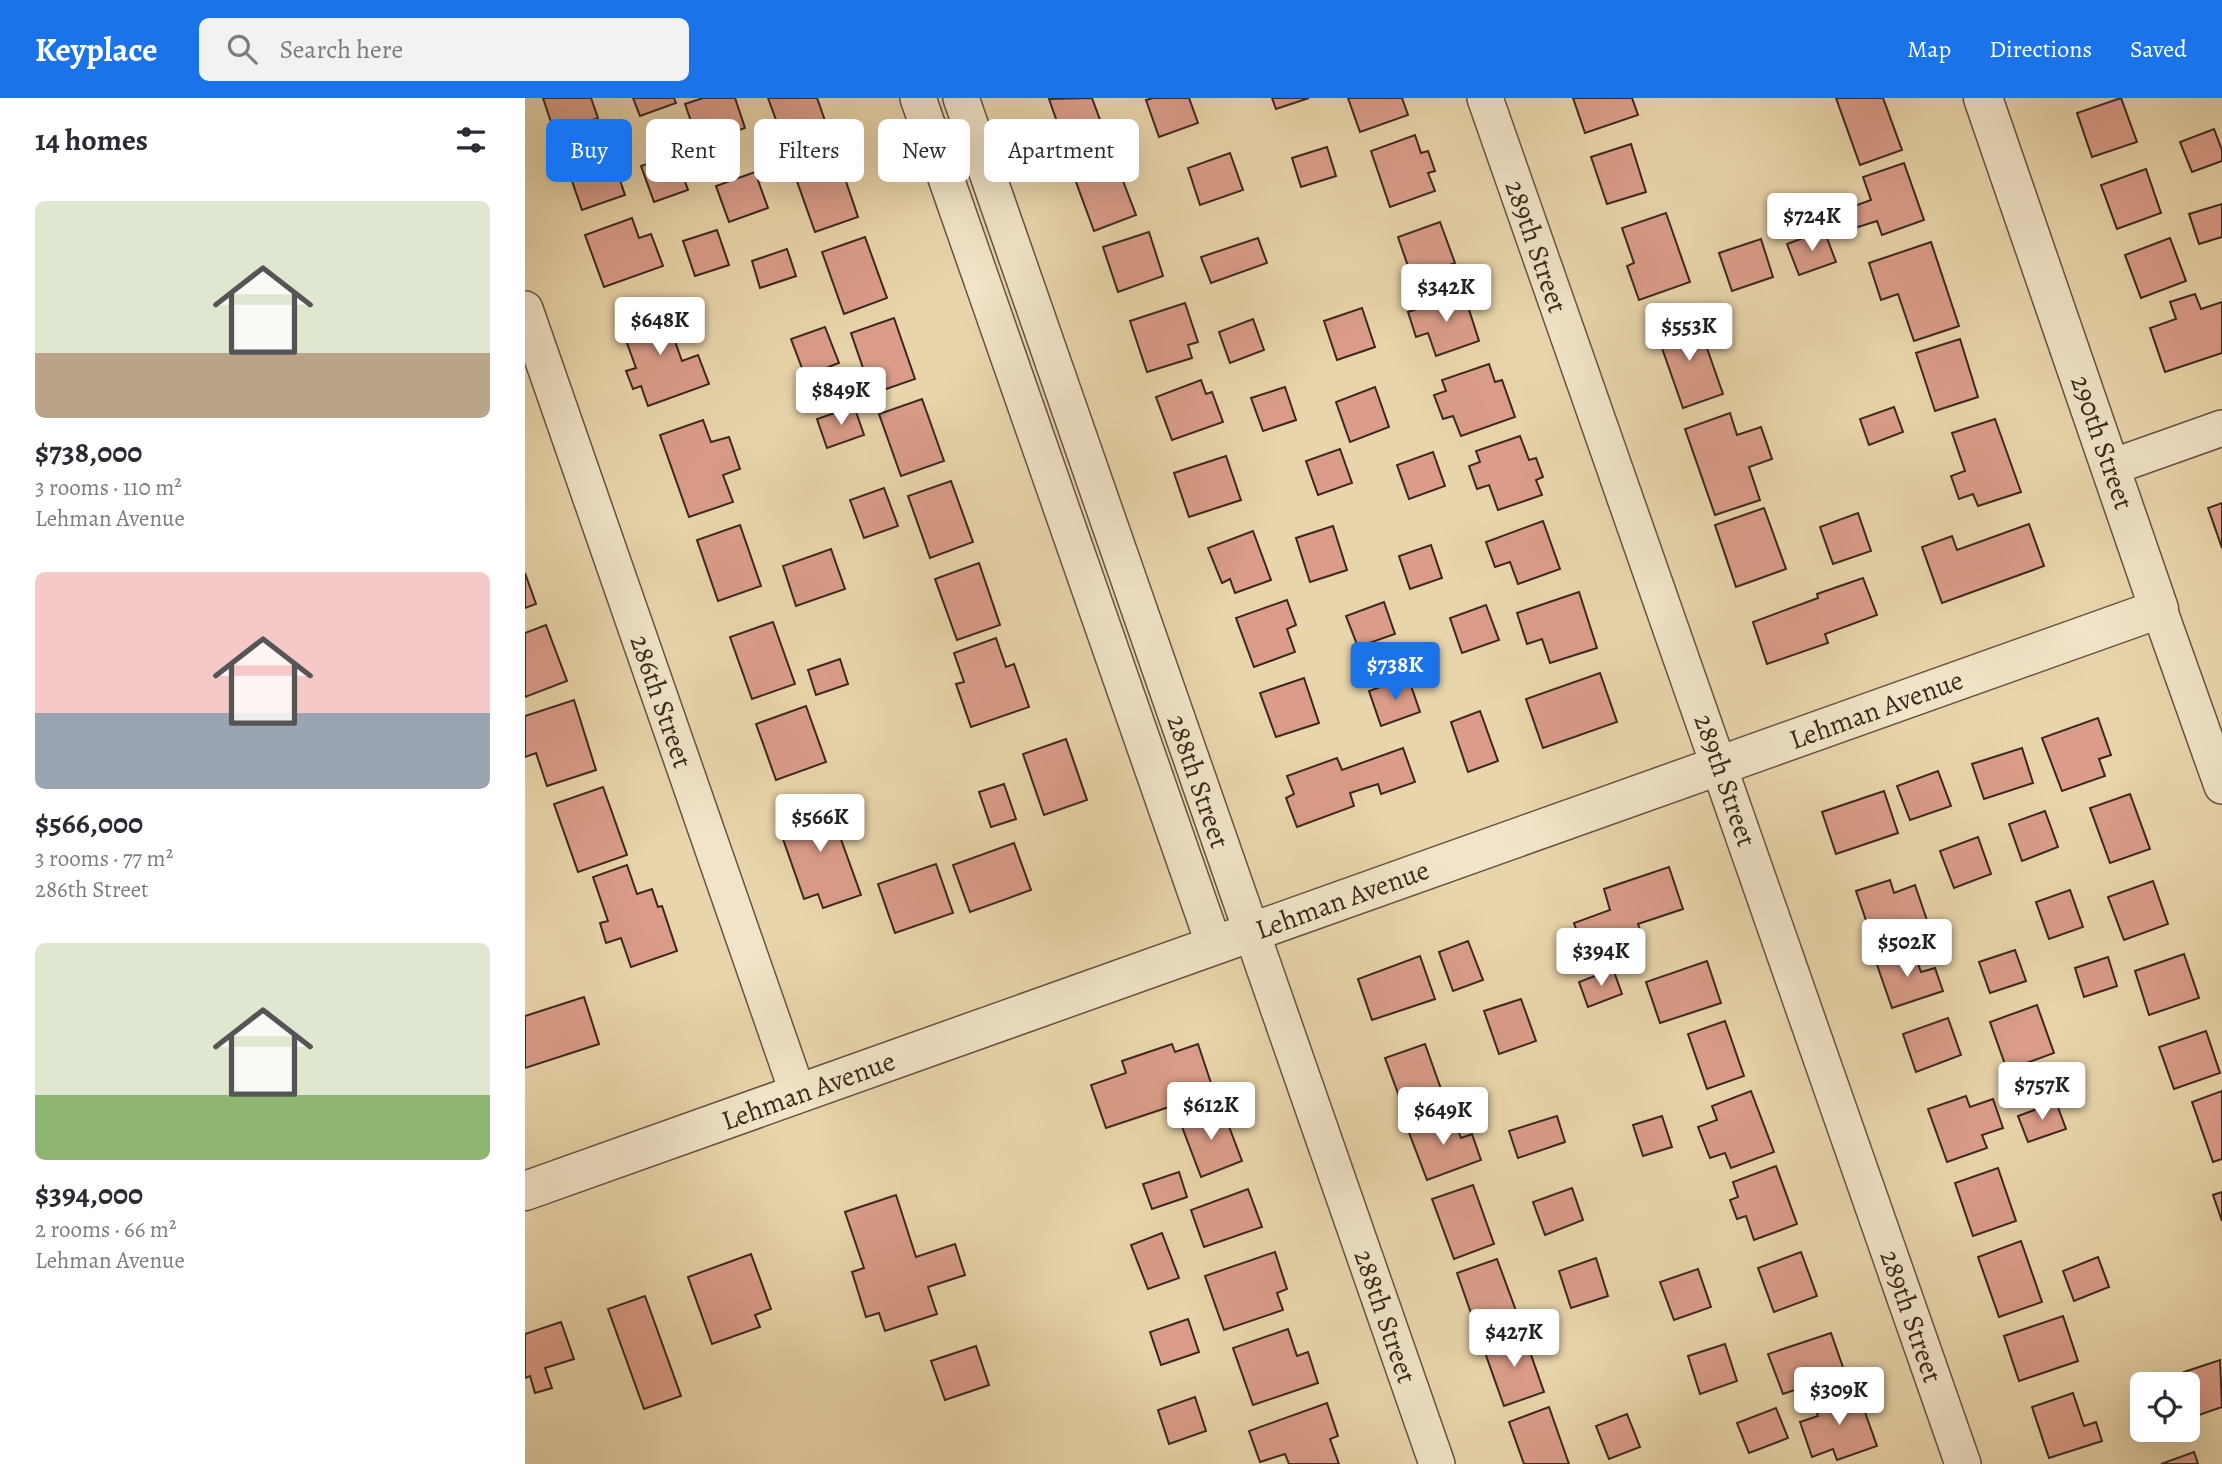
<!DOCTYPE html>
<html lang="en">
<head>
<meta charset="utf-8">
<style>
  body { margin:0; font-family:Alegreya,serif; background:#f2f2f3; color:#2b2b33; height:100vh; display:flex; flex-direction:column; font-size:26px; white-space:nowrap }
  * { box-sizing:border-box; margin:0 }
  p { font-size:23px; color:#7c7c81 }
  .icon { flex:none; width:38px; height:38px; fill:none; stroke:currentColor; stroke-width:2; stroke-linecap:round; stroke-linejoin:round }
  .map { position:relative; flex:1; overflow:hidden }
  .drawer { display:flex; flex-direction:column; background:#fff; width:525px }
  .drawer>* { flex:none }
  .guide { position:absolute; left:21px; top:21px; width:665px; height:63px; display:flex; gap:14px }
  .fabs { position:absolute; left:1605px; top:1274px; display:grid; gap:14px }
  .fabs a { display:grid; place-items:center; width:70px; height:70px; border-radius:10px; background:#fff; box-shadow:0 7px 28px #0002; font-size:35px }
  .price { position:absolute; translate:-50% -60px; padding:0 16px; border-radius:7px; background:#fff; color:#222; font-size:23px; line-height:46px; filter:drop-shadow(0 2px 4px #0008) }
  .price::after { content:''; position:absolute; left:50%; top:42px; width:21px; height:16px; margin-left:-10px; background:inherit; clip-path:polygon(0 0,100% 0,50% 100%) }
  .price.on { background:#1a73e8; color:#fff }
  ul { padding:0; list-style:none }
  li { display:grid; align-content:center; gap:14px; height:371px; padding:0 35px }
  li span { display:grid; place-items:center; height:217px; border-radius:10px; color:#555 }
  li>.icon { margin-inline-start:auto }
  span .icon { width:126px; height:126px; fill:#fffc; stroke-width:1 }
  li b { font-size:30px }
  h2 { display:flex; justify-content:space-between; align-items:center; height:84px; padding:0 35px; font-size:30px }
  .pill { padding:0 24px; border-radius:10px; background:#fff; box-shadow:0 7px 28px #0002; font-size:24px; line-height:63px }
  .pill.on { background:#1a73e8; color:#fff }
  header { display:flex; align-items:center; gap:42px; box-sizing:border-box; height:98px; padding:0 35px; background:#1a73e8; color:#fff }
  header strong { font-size:33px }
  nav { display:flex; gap:38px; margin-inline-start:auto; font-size:24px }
  .search { width:490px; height:63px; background:#f2f2f3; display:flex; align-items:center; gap:18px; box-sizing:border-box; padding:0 24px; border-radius:10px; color:#7c7c81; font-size:26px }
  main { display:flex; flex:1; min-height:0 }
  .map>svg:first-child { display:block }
</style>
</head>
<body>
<header>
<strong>Keyplace</strong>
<div class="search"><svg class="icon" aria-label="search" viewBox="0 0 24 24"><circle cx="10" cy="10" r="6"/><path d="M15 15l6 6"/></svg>Search here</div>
<nav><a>Map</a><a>Directions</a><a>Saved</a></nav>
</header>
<main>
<section class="drawer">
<h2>14 homes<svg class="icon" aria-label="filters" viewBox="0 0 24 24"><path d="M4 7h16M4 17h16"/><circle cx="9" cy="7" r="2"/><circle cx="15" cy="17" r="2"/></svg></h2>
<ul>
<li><span style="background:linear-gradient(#dfe7d0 70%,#b9a48a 0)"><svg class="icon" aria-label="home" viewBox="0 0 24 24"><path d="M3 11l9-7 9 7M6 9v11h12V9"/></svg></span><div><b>$738,000</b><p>3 rooms · 110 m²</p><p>Lehman Avenue</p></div></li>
<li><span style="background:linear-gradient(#f6c9c9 65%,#9aa5b1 0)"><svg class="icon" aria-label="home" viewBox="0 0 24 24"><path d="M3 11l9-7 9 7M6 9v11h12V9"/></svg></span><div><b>$566,000</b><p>3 rooms · 77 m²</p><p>286th Street</p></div></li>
<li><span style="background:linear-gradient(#dfe7d0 70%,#8fb573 0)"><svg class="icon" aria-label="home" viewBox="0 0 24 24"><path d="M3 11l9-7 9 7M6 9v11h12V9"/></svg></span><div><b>$394,000</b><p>2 rooms · 66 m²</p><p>Lehman Avenue</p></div></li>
</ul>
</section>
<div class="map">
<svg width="1697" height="1366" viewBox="0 0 1697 1366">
  <rect width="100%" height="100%" fill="#e9d5ab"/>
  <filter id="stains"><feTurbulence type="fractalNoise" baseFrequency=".00286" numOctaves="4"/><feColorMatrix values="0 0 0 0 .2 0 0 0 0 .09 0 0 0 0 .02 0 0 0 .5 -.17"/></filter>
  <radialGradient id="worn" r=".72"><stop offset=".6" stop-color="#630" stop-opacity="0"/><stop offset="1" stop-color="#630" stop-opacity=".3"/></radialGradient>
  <g fill="#db9d89" stroke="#3d281e" stroke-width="2">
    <polygon points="18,0 66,0 73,20 30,36"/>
    <polygon points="108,0 149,0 151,5 115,18"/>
    <polygon points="178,0 210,0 220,30 174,46 160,6"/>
    <polygon points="243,0 292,0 305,37 262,52"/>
    <polygon points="567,0 582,41 543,55 524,1"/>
    <polygon points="628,0 664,0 673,25 634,39 621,2"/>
    <polygon points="747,0 784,0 751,11"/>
    <polygon points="823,0 877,0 883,17 835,34"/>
    <polygon points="1048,0 1107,0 1113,17 1060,35"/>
    <polygon points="1311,0 1358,0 1377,52 1335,67"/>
    <polygon points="1596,0 1612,44 1567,59 1552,15"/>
    <polygon points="1689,31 1697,52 1697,63 1667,74 1655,44"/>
    <polygon points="79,36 100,97 57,112 36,51"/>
    <polygon points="890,37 896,55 903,53 910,73 903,75 910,93 865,109 846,53"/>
    <polygon points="1106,46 1121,94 1082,106 1066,59"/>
    <polygon points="802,49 811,78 776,89 767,60"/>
    <polygon points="705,55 718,92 675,107 663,70"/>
    <polygon points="150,56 163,92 129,104 116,68"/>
    <polygon points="312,57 333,119 290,134 268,72"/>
    <polygon points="588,57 611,117 569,133 547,73"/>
    <polygon points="1379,65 1399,122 1357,137 1352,123 1330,130 1324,110 1346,102 1338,79"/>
    <polygon points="1621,71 1636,115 1592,131 1576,87"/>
    <polygon points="230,74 243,110 204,124 191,88"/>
    <polygon points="1697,106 1697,139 1674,146 1664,116"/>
    <polygon points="1141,115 1165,184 1114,202 1102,168 1109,165 1097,130"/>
    <polygon points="107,120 114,140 126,136 138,168 79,189 60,137"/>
    <polygon points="915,124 930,165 887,180 873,139"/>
    <polygon points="192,132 204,167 170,178 158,143"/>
    <polygon points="1299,132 1311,164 1274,177 1262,146"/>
    <polygon points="624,134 638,178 593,194 578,149"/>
    <polygon points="340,139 362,200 319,216 297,154"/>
    <polygon points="733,140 742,165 686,185 676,159"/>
    <polygon points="1645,140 1661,183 1616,200 1600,157"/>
    <polygon points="1236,141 1248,179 1207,193 1194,155"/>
    <polygon points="1406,144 1434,228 1389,243 1373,196 1356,202 1344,165"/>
    <polygon points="262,151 271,178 235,190 227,163"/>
    <polygon points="939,196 954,243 911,258 903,235 891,239 883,214"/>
    <polygon points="1670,196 1676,211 1697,204 1697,255 1640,274 1625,230 1651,221 1645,204"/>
    <polygon points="145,205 156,236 148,238 157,263 173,257 184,286 123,308 116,288 108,291 101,273 111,270 94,223"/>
    <polygon points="660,205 673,244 663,247 667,260 622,274 605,223"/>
    <polygon points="837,210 850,249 812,262 799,223"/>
    <polygon points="1171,219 1198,296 1158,310 1131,233"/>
    <polygon points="369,220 390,281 347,296 326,235"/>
    <polygon points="728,221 739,252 705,265 694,234"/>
    <polygon points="300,229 314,265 280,278 266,241"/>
    <polygon points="1435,241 1453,299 1410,313 1391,255"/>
    <polygon points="964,266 970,284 977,282 990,319 936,338 928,318 918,321 909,297 921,293 917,282"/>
    <polygon points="676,282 681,296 687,294 698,324 647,342 631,299"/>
    <polygon points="760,289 771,322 738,333 726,300"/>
    <polygon points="850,289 864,329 825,344 811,304"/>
    <polygon points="397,301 419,363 376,378 354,316"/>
    <polygon points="329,308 339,337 302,350 292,321"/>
    <polygon points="1369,309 1378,334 1344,347 1335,321"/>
    <polygon points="1205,315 1212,337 1236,329 1247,361 1224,369 1235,402 1190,417 1160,331"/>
    <polygon points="1470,321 1496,394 1453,408 1448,396 1434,401 1426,378 1440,373 1427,335"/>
    <polygon points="178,322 186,344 204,339 215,371 198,377 208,404 164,419 135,337"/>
    <polygon points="995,338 1004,362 1011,360 1018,379 1011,382 1017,397 973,412 964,387 952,391 944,368 955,364 951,353"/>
    <polygon points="815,351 827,385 793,397 781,363"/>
    <polygon points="908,354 920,388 884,401 872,367"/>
    <polygon points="701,358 716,402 664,419 649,375"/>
    <polygon points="426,383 448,444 405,460 383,398"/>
    <polygon points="359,390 373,428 339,440 325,402"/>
    <polygon points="1697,405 1697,450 1683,410"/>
    <polygon points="1239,410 1261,471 1211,489 1190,427"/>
    <polygon points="1333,415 1346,453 1308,466 1295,429"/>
    <polygon points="1018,423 1035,471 993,486 985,464 970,469 961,444"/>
    <polygon points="1504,426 1519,468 1417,505 1397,449 1427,438 1432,452"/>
    <polygon points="215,427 236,488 193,503 172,442"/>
    <polygon points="808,428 822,472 785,484 771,440"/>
    <polygon points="728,433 746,482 710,495 705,481 697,485 683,450"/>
    <polygon points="906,447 917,480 885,491 874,458"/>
    <polygon points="306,451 320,491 271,508 258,468"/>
    <polygon points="454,465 475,527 432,542 410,481"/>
    <polygon points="0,475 11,506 0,510"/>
    <polygon points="1338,480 1352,517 1300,536 1303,545 1242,566 1228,524 1293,500 1292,496"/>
    <polygon points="1054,494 1072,550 1025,565 1017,541 1002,546 992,515"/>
    <polygon points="762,502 771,527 762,531 770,554 729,569 711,520"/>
    <polygon points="859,504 870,536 833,549 821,518"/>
    <polygon points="961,507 974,542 937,555 925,520"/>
    <polygon points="248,524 270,586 227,601 205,539"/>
    <polygon points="21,527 42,583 0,599 0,535"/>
    <polygon points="471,540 481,569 489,566 504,609 446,629 431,586 439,584 429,555"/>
    <polygon points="315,561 323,586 291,597 283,572"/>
    <polygon points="1075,575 1092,624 1018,650 1001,601"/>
    <polygon points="883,579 895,614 856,628 844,593"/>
    <polygon points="779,580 794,625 751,639 735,595"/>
    <polygon points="49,602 71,672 22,688 11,655 0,659 0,618"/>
    <polygon points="281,608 301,664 251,682 231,626"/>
    <polygon points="955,613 973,663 943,674 926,624"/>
    <polygon points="1573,620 1586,657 1574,661 1580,678 1537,693 1517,640"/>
    <polygon points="541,641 562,702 519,717 498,656"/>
    <polygon points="878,650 890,684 856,696 853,686 825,695 829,708 772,729 761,700 769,696 762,678 812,660 817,672"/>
    <polygon points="1497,650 1508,685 1459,701 1447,666"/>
    <polygon points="1413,673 1426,708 1385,722 1372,688"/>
    <polygon points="479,686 491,721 466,729 454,694"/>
    <polygon points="78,689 102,757 53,774 29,706"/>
    <polygon points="1359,693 1373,735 1311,756 1297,714"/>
    <polygon points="1605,696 1625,751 1585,765 1565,710"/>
    <polygon points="300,697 336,797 298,810 293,796 279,801 258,741 271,736 263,710"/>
    <polygon points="1520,713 1533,749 1497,763 1484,726"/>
    <polygon points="1453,739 1466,776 1429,790 1415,753"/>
    <polygon points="489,745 506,792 445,814 428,767"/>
    <polygon points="411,766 428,815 370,835 353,786"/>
    <polygon points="102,767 112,796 127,791 133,809 137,808 152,853 106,869 96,840 81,845 75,825 83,823 68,779"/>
    <polygon points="1144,769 1158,811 1113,826 1118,840 1061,860 1049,825 1085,812 1079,791"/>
    <polygon points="1365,782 1369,795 1390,787 1405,831 1350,849 1331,793"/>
    <polygon points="1628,783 1643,826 1599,842 1583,799"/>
    <polygon points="1545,792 1558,829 1524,841 1511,804"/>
    <polygon points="943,843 958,882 928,893 914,854"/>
    <polygon points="1388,852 1396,874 1410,870 1418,893 1367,910 1351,864"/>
    <polygon points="1490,852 1501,883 1465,895 1454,864"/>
    <polygon points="1659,856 1674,900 1624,917 1610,873"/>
    <polygon points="895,858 910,901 847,922 833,881"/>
    <polygon points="1583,859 1592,888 1559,899 1550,870"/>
    <polygon points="1182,863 1196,905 1135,925 1121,884"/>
    <polygon points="1088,871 1097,896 1063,909 1054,884"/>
    <polygon points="59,899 74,946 0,970 0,918"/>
    <polygon points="996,901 1011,943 974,956 959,913"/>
    <polygon points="1512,907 1529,955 1482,972 1465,924"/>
    <polygon points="1423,920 1436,957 1391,974 1378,936"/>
    <polygon points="1200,923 1219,978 1182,991 1163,936"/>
    <polygon points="1681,933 1695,975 1649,991 1634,949"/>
    <polygon points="647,946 650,954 673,946 689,994 581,1030 566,987 601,975 597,963"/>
    <polygon points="900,946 921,1005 882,1020 860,960"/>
    <polygon points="1226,993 1249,1054 1206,1070 1200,1055 1185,1060 1173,1029 1192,1022 1187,1008"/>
    <polygon points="1697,993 1697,1061 1688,1064 1667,1004"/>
    <polygon points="1441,998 1445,1009 1468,1001 1478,1030 1457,1037 1462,1050 1422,1064 1403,1011"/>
    <polygon points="1531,1004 1541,1031 1503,1044 1493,1018"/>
    <polygon points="697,1010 717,1063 676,1079 656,1026"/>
    <polygon points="927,1016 936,1040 947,1036 956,1062 902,1082 883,1032"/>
    <polygon points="1032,1018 1040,1044 993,1060 984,1033"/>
    <polygon points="1137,1018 1147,1049 1118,1058 1108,1027"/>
    <polygon points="1251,1068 1272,1126 1229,1142 1221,1118 1212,1121 1205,1102 1213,1099 1208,1084"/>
    <polygon points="1473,1070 1491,1123 1448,1138 1430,1085"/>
    <polygon points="654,1074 662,1099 627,1111 618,1086"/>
    <polygon points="948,1087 969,1146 929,1161 907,1101"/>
    <polygon points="1047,1090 1058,1122 1020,1137 1008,1104"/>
    <polygon points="723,1091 737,1129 679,1149 666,1112"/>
    <polygon points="1697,1094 1697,1123 1688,1097"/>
    <polygon points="371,1097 391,1159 430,1146 440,1177 403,1189 412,1216 360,1233 354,1215 341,1219 327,1174 339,1170 320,1114"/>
    <polygon points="637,1135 654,1180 623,1191 606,1147"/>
    <polygon points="1496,1143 1517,1204 1474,1219 1453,1159"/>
    <polygon points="750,1154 762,1191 752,1195 758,1212 699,1232 680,1178"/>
    <polygon points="1276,1154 1292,1198 1249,1214 1233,1170"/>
    <polygon points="226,1156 246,1211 230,1217 235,1229 187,1246 163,1179"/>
    <polygon points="1573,1159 1584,1189 1549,1203 1538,1173"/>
    <polygon points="1071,1160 1083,1198 1046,1210 1034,1173"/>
    <polygon points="972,1161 994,1221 953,1235 932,1175"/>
    <polygon points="1173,1171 1186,1209 1149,1222 1135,1184"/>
    <polygon points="120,1198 156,1298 119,1311 83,1211"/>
    <polygon points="1538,1218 1553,1263 1494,1283 1479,1238"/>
    <polygon points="663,1221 674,1254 636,1267 625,1234"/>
    <polygon points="36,1224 49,1261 20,1270 27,1290 10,1295 5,1278 0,1280 0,1236"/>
    <polygon points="763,1231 772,1258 783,1254 793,1285 728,1307 708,1250"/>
    <polygon points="998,1234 1019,1294 979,1308 958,1249"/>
    <polygon points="1306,1235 1320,1275 1258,1296 1243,1256"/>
    <polygon points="1200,1246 1212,1283 1175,1296 1163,1258"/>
    <polygon points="451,1248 464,1287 420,1302 406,1263"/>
    <polygon points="1695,1262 1697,1309 1674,1317 1659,1274"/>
    <polygon points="1332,1292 1352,1348 1312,1362 1308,1351 1287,1359 1275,1324 1293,1318 1289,1307"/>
    <polygon points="1548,1295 1559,1328 1571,1324 1577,1343 1524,1360 1507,1309"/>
    <polygon points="670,1299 681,1333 644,1346 633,1312"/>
    <polygon points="802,1305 813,1338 805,1341 814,1366 764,1366 760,1356 735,1364 724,1333"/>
    <polygon points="1024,1309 1044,1366 999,1366 984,1324"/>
    <polygon points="1251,1310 1263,1340 1224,1355 1212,1325"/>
    <polygon points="1102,1316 1115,1349 1084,1361 1071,1328"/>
    <polygon points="1669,1354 1673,1366 1636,1366"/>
  </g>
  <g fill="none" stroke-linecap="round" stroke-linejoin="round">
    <g stroke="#685341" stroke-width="38">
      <g id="minor">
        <polyline points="393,0 689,847"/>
        <polyline points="436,0 912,1366"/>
        <polyline points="960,0 1438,1366"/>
        <polyline points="0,211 273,996"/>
        <polyline points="1587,369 1697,330"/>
        <polyline points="1634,511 1697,688"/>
      </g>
    </g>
    <g stroke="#685341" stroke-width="41">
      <polyline id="tertiary" points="0,1093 1634,511 1458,0"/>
    </g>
    <use href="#minor" stroke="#f1e4c8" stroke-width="35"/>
    <use href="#tertiary" stroke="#f1e4c8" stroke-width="38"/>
  </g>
  <g text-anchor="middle" stroke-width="5" stroke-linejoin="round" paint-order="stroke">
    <g font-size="28" fill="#3d281e" stroke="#f1e4c8">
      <text transform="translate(1012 148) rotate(71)" y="10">289th Street</text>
      <text transform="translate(1578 344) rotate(71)" y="10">290th Street</text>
      <text transform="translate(137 603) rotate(71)" y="10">286th Street</text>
      <text transform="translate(1351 611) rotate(-20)" y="10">Lehman Avenue</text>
      <text transform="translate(1201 682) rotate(71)" y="10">289th Street</text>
      <text transform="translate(674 683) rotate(71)" y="10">288th Street</text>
      <text transform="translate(817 801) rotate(-20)" y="10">Lehman Avenue</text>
      <text transform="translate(283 992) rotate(-20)" y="10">Lehman Avenue</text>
      <text transform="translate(861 1218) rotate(71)" y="10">288th Street</text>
      <text transform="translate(1387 1218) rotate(71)" y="10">289th Street</text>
    </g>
  </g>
  <rect width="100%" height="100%" filter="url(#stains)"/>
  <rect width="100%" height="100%" fill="url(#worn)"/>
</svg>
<div class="fabs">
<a><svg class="icon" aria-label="locate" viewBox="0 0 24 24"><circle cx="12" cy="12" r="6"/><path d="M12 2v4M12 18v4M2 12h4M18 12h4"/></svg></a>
</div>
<b class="price" style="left:1287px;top:155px">$724K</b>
<b class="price" style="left:921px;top:226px">$342K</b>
<b class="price" style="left:135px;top:259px">$648K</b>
<b class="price" style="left:1164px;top:265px">$553K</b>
<b class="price" style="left:316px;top:329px">$849K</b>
<b class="price on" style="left:870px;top:604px">$738K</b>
<b class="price" style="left:295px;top:756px">$566K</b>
<b class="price" style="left:1382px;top:881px">$502K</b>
<b class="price" style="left:1076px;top:890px">$394K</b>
<b class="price" style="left:1517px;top:1024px">$757K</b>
<b class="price" style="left:686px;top:1044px">$612K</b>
<b class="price" style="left:918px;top:1049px">$649K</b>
<b class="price" style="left:989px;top:1271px">$427K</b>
<b class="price" style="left:1314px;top:1329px">$309K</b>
<div class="guide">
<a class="pill on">Buy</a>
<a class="pill">Rent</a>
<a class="pill">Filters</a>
<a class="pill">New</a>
<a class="pill">Apartment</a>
</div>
</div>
</main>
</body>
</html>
